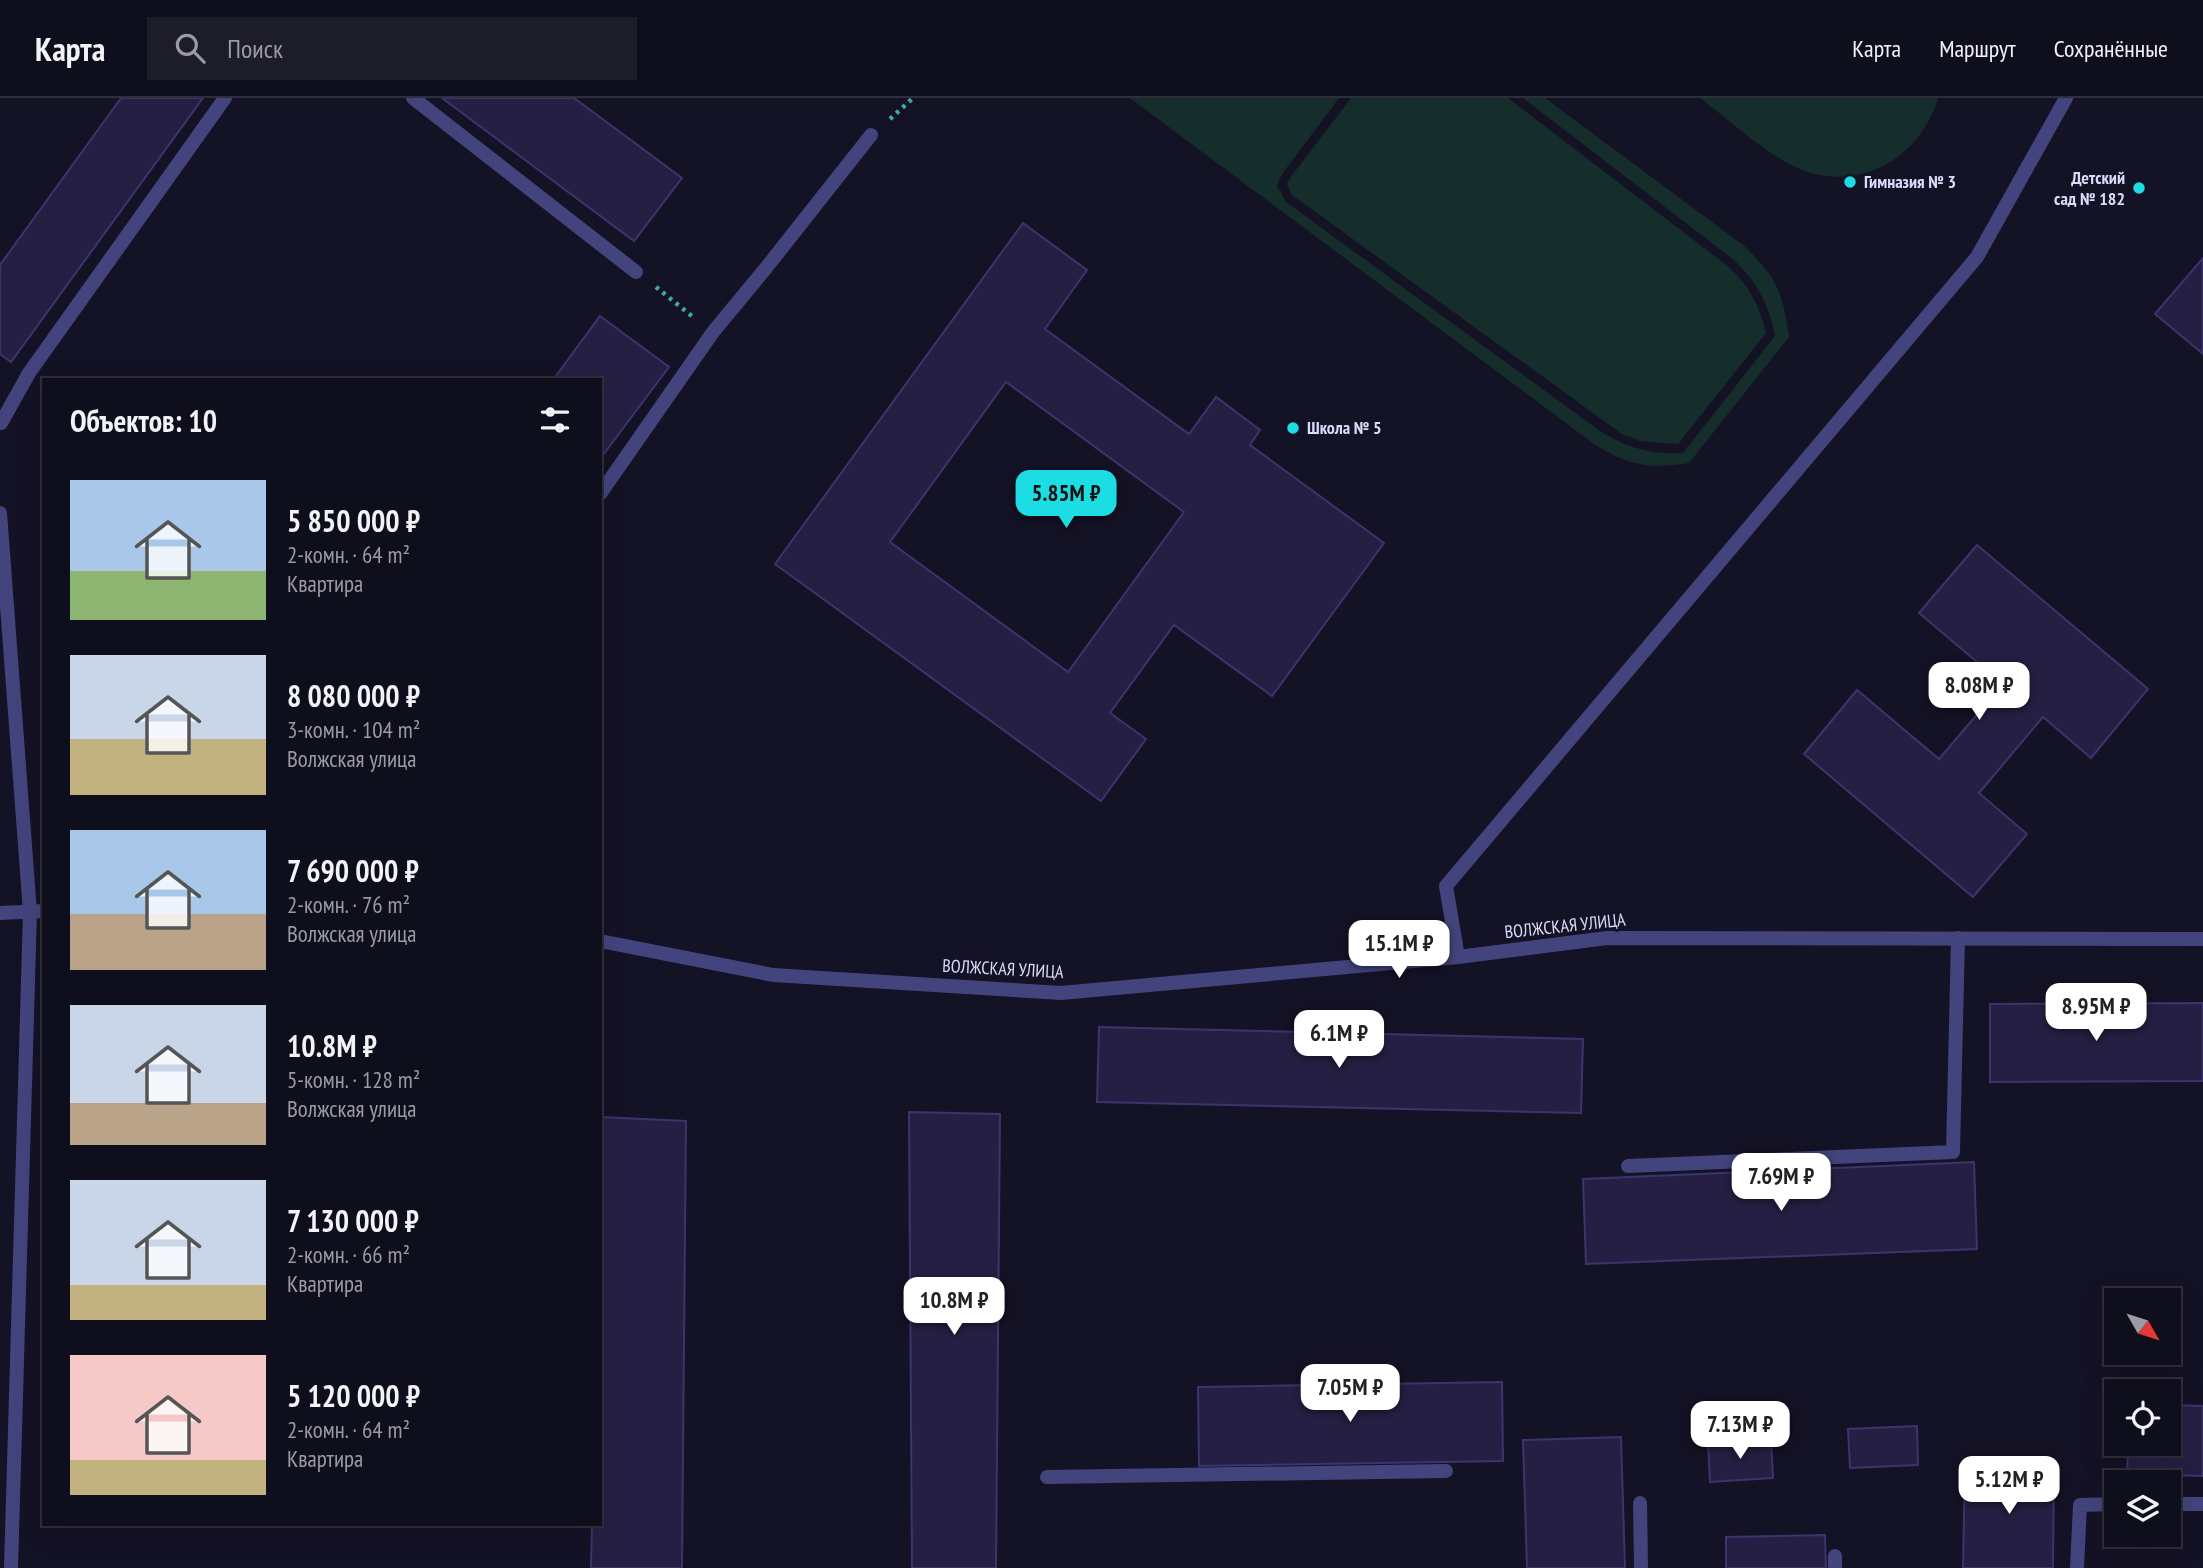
<!DOCTYPE html>
<html lang="ru">
<head>
<meta charset="utf-8">
<style>
  body { margin:0; font-family:"PT Sans Narrow",sans-serif; background:#1d1c29; color:#f1f3f6; height:100vh; display:flex; flex-direction:column; font-size:26px; white-space:nowrap }
  * { box-sizing:border-box; margin:0 }
  p { font-size:23px; color:#9b9ca3 }
  .icon { flex:none; width:38px; height:38px; fill:none; stroke:currentColor; stroke-width:2; stroke-linecap:round; stroke-linejoin:round }
  .map { position:relative; flex:1; overflow:hidden }
  .panel { position:absolute; left:42px; top:280px; width:560px; height:1148px; display:flex; flex-direction:column; background:#0f0e1c; border-radius:0px; box-shadow:0 7px 28px #0002,0 0 0 2px #2f2e3b }
  .panel>* { flex:none }
  .needle { width:46px; rotate:129deg }
  .tools { position:absolute; left:2104px; top:1190px; display:grid; gap:14px }
  .tools a { display:grid; place-items:center; width:77px; height:77px; border-radius:0px; background:#0f0e1c; box-shadow:0 7px 28px #0002,0 0 0 2px #2f2e3b; font-size:35px }
  .price { position:absolute; translate:-50% -60px; padding:0 16px; border-radius:14px; background:#fff; color:#222; font-size:23px; line-height:46px; filter:drop-shadow(0 2px 4px #0008) }
  .price::after { content:''; position:absolute; left:50%; top:42px; width:21px; height:16px; margin-left:-10px; background:inherit; clip-path:polygon(0 0,100% 0,50% 100%) }
  .price.current { background:#1ddde4; color:#111 }
  ul { padding:0; list-style:none }
  li { display:flex; align-items:center; gap:21px; height:175px; padding:0 28px }
  li span { display:grid; place-items:center; flex:none; width:196px; height:140px; border-radius:0px; color:#555 }
  li>.icon { margin-inline-start:auto }
  span .icon { width:84px; height:84px; fill:#fffc; stroke-width:1 }
  li b { font-size:30px }
  h2 { display:flex; justify-content:space-between; align-items:center; height:84px; padding:0 28px; font-size:30px }
  header { display:flex; align-items:center; gap:42px; box-sizing:border-box; height:98px; padding:0 35px; background:#0f0e1c; border-bottom:2px solid #2f2e3b }
  header strong { font-size:33px }
  nav { display:flex; gap:38px; margin-inline-start:auto; font-size:24px }
  .search { width:490px; height:63px; background:#1d1c29; display:flex; align-items:center; gap:18px; box-sizing:border-box; padding:0 24px; border-radius:0px; color:#9b9ca3; font-size:26px }
  .map>svg:first-child { display:block }
</style>
</head>
<body>
<header>
<strong>Карта</strong>
<div class="search"><svg class="icon" aria-label="search" viewBox="0 0 24 24"><circle cx="10" cy="10" r="6"/><path d="M15 15l6 6"/></svg>Поиск</div>
<nav><a>Карта</a><a>Маршрут</a><a>Сохранённые</a></nav>
</header>
<div class="map">
<svg width="2203" height="1470" viewBox="0 0 2203 1470">
  <rect width="100%" height="100%" fill="#141225"/>
  <g fill="#162e2b">
    <path d="M1130 0H1339L1282 76 1277 88 1286 104 1600 333C1627 350 1651 357 1683 355L1775 238C1769 206 1757 184 1734 162L1523 0H1545L1743 147C1776 178 1783 194 1789 239L1689 365C1649 371 1629 368 1594 346Z"/>
    <path d="M1351 0H1508L1729 169C1749 188 1760 208 1766 235L1678 346 1640 343 1622 336 1292 97 1287 87 1290 80Z"/>
    <path d="M1700 0H1938C1920 62 1856 97 1795 69 1765 55 1727 20 1700 0Z"/>
  </g>
  <g fill="#252043" stroke="#3c356d" stroke-width="2" fill-rule="evenodd">
    <polygon points="121,0 203,0 11,264 0,256 0,167"/>
    <polygon points="442,0 574,0 682,80 634,143"/>
    <path d="M1023 125 1087 172 1045 231 1189 336 1216 299 1260 332 1250 347 1384 445 1272 598 1174 527 1110 615 1146 641 1101 703 775 466ZM1006 284 1184 414 1068 574 890 444Z"/>
    <polygon points="2203,160 2203,256 2155,216"/>
    <polygon points="600,218 669,269 600,361 600,282 553,282"/>
    <polygon points="1977,447 2148,591 2091,660 2043,619 1979,695 2027,736 1973,799 1804,656 1857,592 1939,661 2003,586 1919,515"/>
    <polygon points="2203,905 2203,983 1990,984 1990,906"/>
    <polygon points="1099,929 1583,941 1581,1015 1097,1004"/>
    <polygon points="909,1014 1000,1016 996,1470 912,1470"/>
    <polygon points="600,1019 686,1023 682,1470 591,1470 592,1426 600,1426"/>
    <polygon points="1974,1064 1977,1151 1586,1166 1583,1081"/>
    <polygon points="1502,1284 1503,1363 1199,1368 1198,1289"/>
    <polygon points="2168,1300 2173,1300 2172,1307 2203,1308 2203,1378 2172,1377 2171,1386 2127,1384 2128,1346 2168,1346"/>
    <polygon points="1917,1328 1918,1367 1850,1370 1848,1331"/>
    <polygon points="1621,1339 1625,1470 1527,1470 1523,1342"/>
    <polygon points="1771,1342 1773,1380 1710,1384 1708,1345"/>
    <polygon points="1965,1365 2054,1366 2053,1470 1963,1470"/>
    <polygon points="1825,1437 1826,1470 1726,1470 1726,1439"/>
  </g>
  <g fill="none" stroke-linecap="round" stroke-linejoin="round">
    <g stroke="#3eaa9d" stroke-width="4.5" stroke-dasharray="3.5 5" stroke-linecap="butt">
      <polyline points="890,21 913,0"/>
      <polyline points="656,189 693,219"/>
    </g>
    <g stroke="#43447e" stroke-width="14">
      <polyline points="413,0 636,174"/>
      <polyline points="1,325 29,275 225,0"/>
      <polyline points="600,396 713,234 766,170 871,37"/>
      <polyline points="0,415 30,814 11,1470"/>
      <polyline points="1458,859 1446,788 1977,159 2066,0"/>
      <polyline points="1628,1068 1953,1054 1958,840"/>
      <polyline points="1047,1379 1446,1373"/>
      <polyline points="1640,1405 1641,1470"/>
      <polyline points="2168,1406 2203,1406"/>
      <polyline points="1835,1458 1835,1470"/>
      <polyline points="2077,1470 2080,1407 2116,1406"/>
    </g>
    <g stroke="#43447e" stroke-width="14">
      <polyline points="0,815 44,813"/>
      <polyline points="600,843 773,877 1061,895 1458,859 1607,840 2203,841"/>
    </g>
  </g>
  <g fill="#1ddde4" stroke="#141225" stroke-width="2.5">
    <circle cx="1850" cy="84" r="7"/>
    <circle cx="2139" cy="90" r="7"/>
    <circle cx="1293" cy="330" r="7"/>
  </g>
  <g text-anchor="middle" stroke-width="6" stroke-linejoin="round" paint-order="stroke">
    <g font-size="18" font-weight="bold" fill="#dcdafb" stroke="#141225" text-anchor="start">
      <text x="2125" y="86" text-anchor="end">Детский<tspan x="2125" dy="21">сад № 182</tspan></text>
      <text x="1864" y="90">Гимназия № 3</text>
      <text x="1307" y="336">Школа № 5</text>
    </g>
    <g font-size="18" fill="#dcdafb" stroke="#141225">
      <text transform="translate(1565 828) rotate(-6)" y="6">ВОЛЖСКАЯ УЛИЦА</text>
      <text transform="translate(1003 871) rotate(3)" y="6">ВОЛЖСКАЯ УЛИЦА</text>
    </g>
  </g>
</svg>
<div class="tools">
<a><svg class="needle" viewBox="-14 -14 28 28"><path d="M0-13l5 13h-10z" fill="#e53935"/><path d="M0 13l5-13h-10z" fill="#9b9ca3"/></svg></a>
<a><svg class="icon" aria-label="locate" viewBox="0 0 24 24"><circle cx="12" cy="12" r="6"/><path d="M12 2v4M12 18v4M2 12h4M18 12h4"/></svg></a>
<a><svg class="icon" aria-label="layers" viewBox="0 0 24 24"><path d="M12 4l9 5-9 5-9-5zM3 14l9 5 9-5"/></svg></a>
</div>
<b class="price current" style="left:1066px;top:432px">5.85M ₽</b>
<b class="price" style="left:1979px;top:624px">8.08M ₽</b>
<b class="price" style="left:1399px;top:882px">15.1M ₽</b>
<b class="price" style="left:2096px;top:945px">8.95M ₽</b>
<b class="price" style="left:1339px;top:972px">6.1M ₽</b>
<b class="price" style="left:1781px;top:1115px">7.69M ₽</b>
<b class="price" style="left:954px;top:1239px">10.8M ₽</b>
<b class="price" style="left:1350px;top:1326px">7.05M ₽</b>
<b class="price" style="left:1740px;top:1363px">7.13M ₽</b>
<b class="price" style="left:2009px;top:1418px">5.12M ₽</b>
<section class="panel">
<h2>Объектов: 10<svg class="icon" aria-label="filters" viewBox="0 0 24 24"><path d="M4 7h16M4 17h16"/><circle cx="9" cy="7" r="2"/><circle cx="15" cy="17" r="2"/></svg></h2>
<ul>
<li><span style="background:linear-gradient(#a9c7e8 65%,#8fb573 0)"><svg class="icon" aria-label="home" viewBox="0 0 24 24"><path d="M3 11l9-7 9 7M6 9v11h12V9"/></svg></span><div><b>5 850 000 ₽</b><p>2-комн. · 64 m²</p><p>Квартира</p></div></li>
<li><span style="background:linear-gradient(#c9d6e8 60%,#c2b280 0)"><svg class="icon" aria-label="home" viewBox="0 0 24 24"><path d="M3 11l9-7 9 7M6 9v11h12V9"/></svg></span><div><b>8 080 000 ₽</b><p>3-комн. · 104 m²</p><p>Волжская улица</p></div></li>
<li><span style="background:linear-gradient(#a9c7e8 60%,#b9a48a 0)"><svg class="icon" aria-label="home" viewBox="0 0 24 24"><path d="M3 11l9-7 9 7M6 9v11h12V9"/></svg></span><div><b>7 690 000 ₽</b><p>2-комн. · 76 m²</p><p>Волжская улица</p></div></li>
<li><span style="background:linear-gradient(#c9d6e8 70%,#b9a48a 0)"><svg class="icon" aria-label="home" viewBox="0 0 24 24"><path d="M3 11l9-7 9 7M6 9v11h12V9"/></svg></span><div><b>10.8M ₽</b><p>5-комн. · 128 m²</p><p>Волжская улица</p></div></li>
<li><span style="background:linear-gradient(#c9d6e8 75%,#c2b280 0)"><svg class="icon" aria-label="home" viewBox="0 0 24 24"><path d="M3 11l9-7 9 7M6 9v11h12V9"/></svg></span><div><b>7 130 000 ₽</b><p>2-комн. · 66 m²</p><p>Квартира</p></div></li>
<li><span style="background:linear-gradient(#f6c9c9 75%,#c2b280 0)"><svg class="icon" aria-label="home" viewBox="0 0 24 24"><path d="M3 11l9-7 9 7M6 9v11h12V9"/></svg></span><div><b>5 120 000 ₽</b><p>2-комн. · 64 m²</p><p>Квартира</p></div></li>
</ul>
</section>
</div>
</body>
</html>
